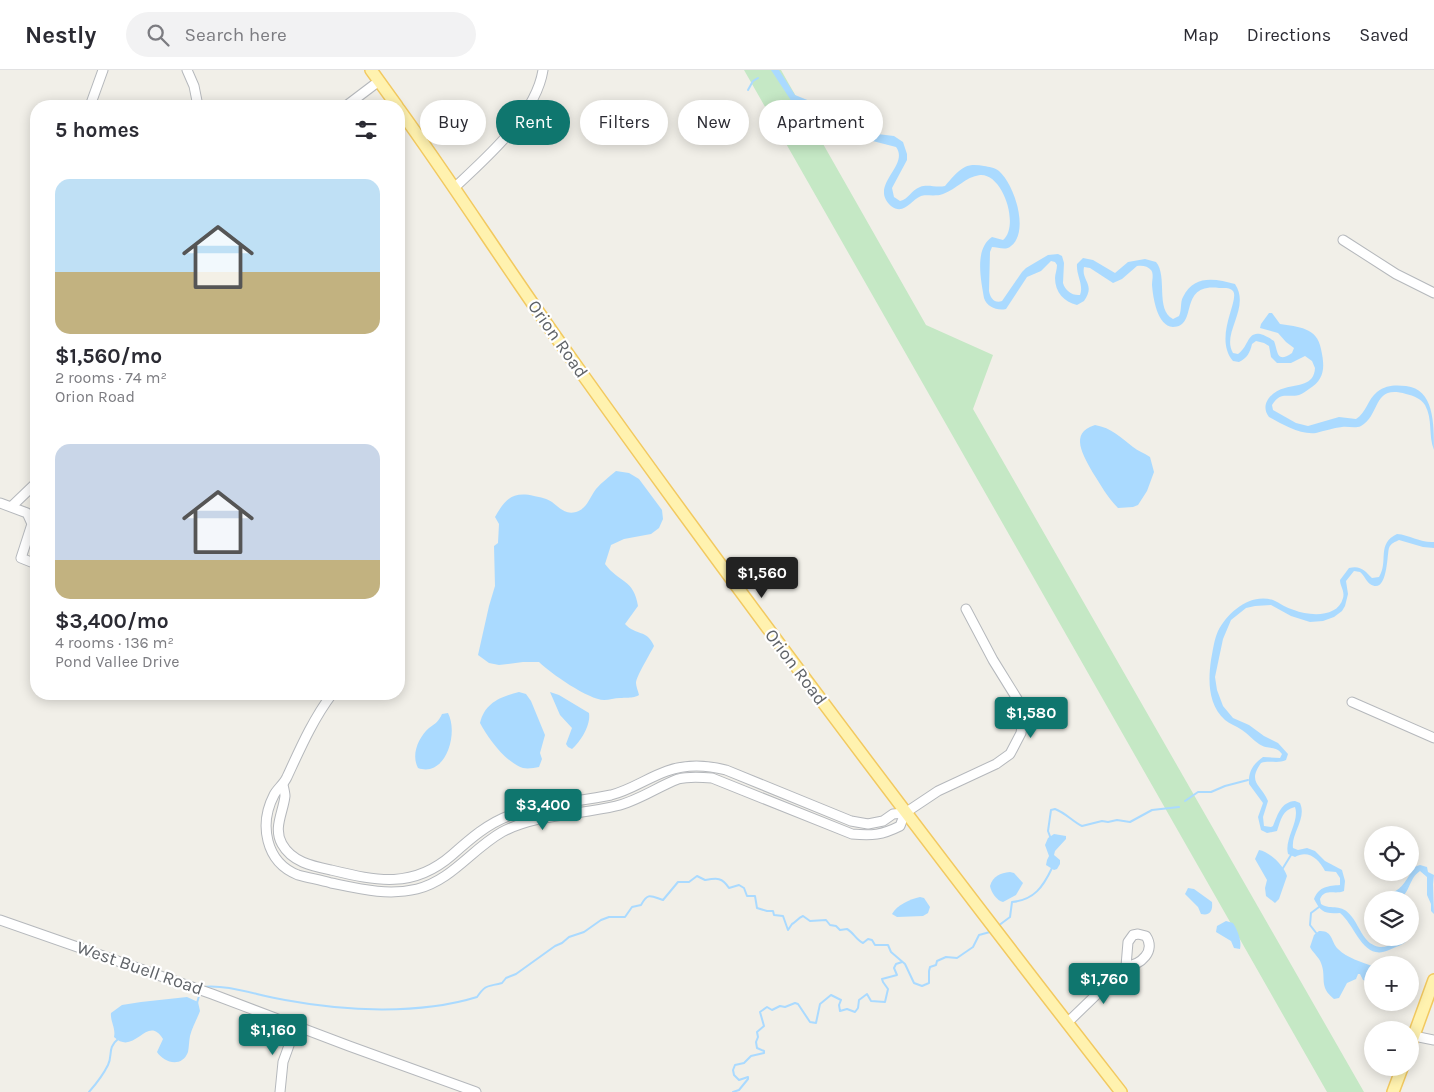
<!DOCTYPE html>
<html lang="en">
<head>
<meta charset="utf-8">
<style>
  body { margin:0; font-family:Karla,sans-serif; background:#f2f2f3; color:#2b2b33; height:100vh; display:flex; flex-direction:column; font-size:19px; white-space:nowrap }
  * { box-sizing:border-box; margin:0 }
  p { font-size:16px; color:#7c7c81 }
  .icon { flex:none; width:28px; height:28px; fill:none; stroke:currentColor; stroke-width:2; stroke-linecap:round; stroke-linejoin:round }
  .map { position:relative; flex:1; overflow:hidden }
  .sheet { position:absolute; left:30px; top:30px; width:375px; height:600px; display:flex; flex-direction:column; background:#fff; border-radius:20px; box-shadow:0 2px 12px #0003 }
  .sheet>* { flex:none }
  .hud { position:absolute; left:420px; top:30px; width:475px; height:45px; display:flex; gap:10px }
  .tools { position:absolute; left:1364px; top:756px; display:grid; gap:10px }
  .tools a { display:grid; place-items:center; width:55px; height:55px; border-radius:50%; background:#fff; box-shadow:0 2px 12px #0003; font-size:25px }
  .price { position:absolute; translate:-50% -42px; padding:0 11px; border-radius:5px; background:#0f766e; color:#fff; font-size:16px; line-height:32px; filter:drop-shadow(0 1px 2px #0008) }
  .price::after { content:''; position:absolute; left:50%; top:30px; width:15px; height:11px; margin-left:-8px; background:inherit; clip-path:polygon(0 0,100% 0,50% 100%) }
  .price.current { background:#222; color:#fff }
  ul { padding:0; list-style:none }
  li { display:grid; align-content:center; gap:10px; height:265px; padding:0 25px }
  li span { display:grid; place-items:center; height:155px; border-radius:15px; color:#555 }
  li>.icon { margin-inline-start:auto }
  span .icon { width:90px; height:90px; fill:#fffc; stroke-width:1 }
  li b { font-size:21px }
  h2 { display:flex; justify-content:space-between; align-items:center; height:60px; padding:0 25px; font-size:21px }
  .tag { padding:0 18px; border-radius:22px; background:#fff; box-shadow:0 2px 12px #0003; font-size:18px; line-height:45px }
  .tag.current { background:#0f766e; color:#fff }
  header { display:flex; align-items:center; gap:30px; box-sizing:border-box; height:70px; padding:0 25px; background:#fff; border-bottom:1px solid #e1e1e2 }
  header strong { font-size:24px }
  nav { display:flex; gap:28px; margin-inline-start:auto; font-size:18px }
  .search { width:350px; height:45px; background:#f2f2f3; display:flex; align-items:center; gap:12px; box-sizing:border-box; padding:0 18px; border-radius:28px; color:#7c7c81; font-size:19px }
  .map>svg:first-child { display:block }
</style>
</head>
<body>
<header>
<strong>Nestly</strong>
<div class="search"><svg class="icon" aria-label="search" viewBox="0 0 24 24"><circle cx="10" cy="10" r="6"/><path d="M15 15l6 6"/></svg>Search here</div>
<nav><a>Map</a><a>Directions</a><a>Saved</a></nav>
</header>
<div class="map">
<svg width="1434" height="1022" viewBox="0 0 1434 1022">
  <rect width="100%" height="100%" fill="#f1efe8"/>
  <polygon fill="#c5e8c5" points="744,0 781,0 926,255 993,285 973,339 1364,1022 1327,1022"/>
  <g fill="#aadaff">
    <path d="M771 0H779L795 25 847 46 869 63 894 66 903 72 907 84V90L892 118 894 127 900 131C909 129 911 120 920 117 928 114 936 118 945 116 951 109 957 101 965 97 971 94 978 95 984 96 989 97 994 97 999 101 1014 114 1030 161 1011 176 1006 181 998 177 992 177L990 182 989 221C990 228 995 234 1002 231L1022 202 1026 198 1048 185 1058 184 1062 186 1064 193 1063 213C1065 220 1072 226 1080 225 1084 215 1076 205 1077 194L1083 188 1093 190 1115 203 1128 192 1145 189 1156 192C1168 206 1155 240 1173 249L1179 246C1182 240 1180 232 1183 227 1194 204 1216 209 1235 214 1251 238 1221 263 1233 283L1238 284C1251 276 1246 252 1274 271 1278 281 1276 294 1292 283L1294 278 1286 272 1278 263 1260 258 1261 254 1269 243H1272L1280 254C1298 257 1317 257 1321 279 1325 297 1325 309 1309 319 1306 321 1302 324 1299 325 1286 328 1281 321 1272 335L1273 340 1296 353 1308 356 1339 347 1356 349C1366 343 1368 329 1377 322 1386 315 1395 315 1406 316 1434 319 1434 353 1434 380 1428 366 1433 349 1425 335 1420 328 1414 326 1406 324 1372 314 1381 345 1361 356 1355 359 1348 356 1342 357 1333 358 1324 361 1316 363 1300 365 1282 354 1269 347 1259 334 1272 321 1285 318 1298 314 1314 316 1315 298L1312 291 1305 286 1291 293H1277L1271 287 1269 276 1264 273 1256 271 1252 274C1250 283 1247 288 1239 292L1233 291C1213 267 1240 230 1233 221 1230 217 1223 218 1219 218 1177 213 1199 257 1173 257 1157 256 1153 227 1152 215 1152 210 1154 204 1151 200 1148 196 1142 195 1137 196L1122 209 1113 213 1090 198 1084 197C1081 211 1096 214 1084 231L1077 235C1064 232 1055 222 1055 208 1055 204 1057 200 1057 195L1055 192 1051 191 1041 201 1027 207 1006 239C997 241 987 237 984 228 981 210 974 179 992 167L1003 170C1020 156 1003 103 980 105 965 107 957 119 943 124 935 127 925 124 921 126 911 130 904 146 891 136 868 115 910 96 896 77L861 68 853 63 839 49 829 43 802 37 792 32Z"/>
    <path d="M1095 355C1112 358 1120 367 1133 377 1138 381 1144 383 1150 387L1154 402 1147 421 1138 435 1133 437 1118 438C1107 427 1101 415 1093 403 1084 386 1068 363 1095 355Z"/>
    <path d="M616 401 629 403 639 409 662 440 663 449 659 458 651 464 624 469 611 475 605 494C619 513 634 509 638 536L625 554C636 566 647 559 654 576 650 584 636 607 636 613 636 616 638 621 639 625 632 629 628 627 620 628 615 628 609 630 604 630 589 630 550 603 539 592H523L499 595 489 593 478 585 489 536 495 516 494 476 498 473 499 454 495 447C505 429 513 421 534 426 540 427 548 429 552 432 560 438 565 445 576 442 588 438 589 428 596 419 602 412 609 407 616 401Z"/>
    <path d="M1397 464C1410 465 1421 473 1434 472V478L1423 477 1399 470C1395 472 1391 473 1389 478 1387 483 1388 526 1370 514 1366 511 1364 505 1360 502L1354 501 1346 511 1348 524 1345 536 1342 541 1334 547 1323 551 1310 552 1291 546 1271 535 1255 536 1246 538 1231 550 1223 569 1215 607 1217 620 1223 636 1233 648 1249 655 1264 666 1278 673 1288 684 1286 690C1278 694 1269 690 1261 693 1247 713 1261 714 1268 731L1263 747 1264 756 1271 757 1273 756C1278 744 1281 732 1295 731L1300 733C1307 749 1291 763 1293 778L1298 780 1307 778 1315 781 1325 791 1342 800 1345 811 1344 821C1335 825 1325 818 1320 829L1321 834C1332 841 1341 832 1352 847 1360 857 1364 875 1380 877 1390 878 1399 867 1409 868 1403 876 1397 876 1389 880 1363 892 1356 856 1340 843 1324 844 1321 842 1314 829 1319 816 1329 816 1340 815V808L1336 802 1325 801C1319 789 1308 779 1295 787L1288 784C1284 769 1300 751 1295 737 1282 740 1281 750 1277 761L1267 763 1261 760 1258 747 1263 733 1249 714C1248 702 1253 694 1263 687L1280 688 1282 684C1276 675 1267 680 1259 674 1253 670 1248 664 1242 660 1236 656 1230 654 1225 650 1208 635 1208 611 1211 590 1213 580 1214 570 1218 561 1228 542 1250 523 1273 530 1280 533 1286 538 1294 540 1309 546 1338 548 1343 528 1345 521 1340 516 1340 510L1349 498C1361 495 1365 501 1372 508L1379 507C1389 491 1376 474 1397 464Z"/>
    <path d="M519 622 526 624 531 631 545 665 540 683 542 689 539 697C534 698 528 699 523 698 505 692 488 668 480 653 485 633 500 627 519 622Z"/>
    <path d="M550 622 559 625 589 643C591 655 581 671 572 679L568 677 566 674 572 658 560 645Z"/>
    <path d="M448 643C459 664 445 708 418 698 411 685 418 668 429 658 435 654 439 651 442 644Z"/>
    <polygon points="1054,764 1066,766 1066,769 1055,781 1054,785 1060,790 1060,794 1057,799 1054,800 1046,795 1047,790 1049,786 1045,775 1048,768"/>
    <path d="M1259 780C1270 782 1284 796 1287 806L1279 829 1275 833 1266 826 1265 818 1267 810 1255 789Z"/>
    <path d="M1420 795 1427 797 1428 802 1434 805 1433 814 1434 844 1431 841V834L1427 825V807L1420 801C1409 808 1411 821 1399 830H1377L1378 826C1383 824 1387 824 1391 823 1403 819 1408 807 1414 797Z"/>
    <path d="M1010 802 1014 803 1023 813 1016 825 1003 832C997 831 991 822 990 816 993 806 1000 803 1010 802Z"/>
    <path d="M1188 818 1194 819 1212 832C1213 841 1210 846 1201 844L1198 837 1185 824Z"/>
    <path d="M920 827 924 828 930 837 928 843 923 846 897 847 892 844C897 835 910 829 920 827Z"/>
    <path d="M1226 851 1233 853C1237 859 1242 871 1240 879L1234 878 1231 871 1216 862 1217 856Z"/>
    <path d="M1319 861C1333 860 1331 872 1338 879 1347 888 1362 892 1372 896V913L1363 910 1360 904H1358L1356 909 1347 913 1339 928 1334 929C1318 916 1327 908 1321 893 1319 887 1313 883 1310 877L1314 865Z"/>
    <path d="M187 927 198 932 200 941C197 949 192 958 190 966 189 971 189 977 188 982 182 998 164 993 157 982L163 969C147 943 135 987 114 967 116 958 110 951 111 943L122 935 141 932Z"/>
  </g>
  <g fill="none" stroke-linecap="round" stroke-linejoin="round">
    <g stroke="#aadaff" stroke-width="2">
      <polyline points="748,20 753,11 758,8"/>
      <polyline points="1185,731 1198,722 1211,722 1225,716 1248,710"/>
      <path d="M1051 769 1048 761 1051 740 1055 739C1066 743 1073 752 1082 756L1102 751 1108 752 1117 750 1130 752 1152 740 1179 737"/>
      <polyline points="1283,798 1291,785"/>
      <path d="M998 856 1010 847 1012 832C1034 830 1043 817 1052 798"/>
      <polyline points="1317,864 1310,855 1311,843 1319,837"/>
      <path d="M202 917C229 914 258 926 285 930 344 941 419 945 477 927 486 914 487 917 502 913L506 908 516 904 555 876 562 873 569 867 584 862 601 850 609 847H625L632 837 641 835C648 822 651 826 663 830L678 812H689L697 806 705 810C717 808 722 807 729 818L739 815 744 818 747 826H755L757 838 767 841H773L774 845 783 846 788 860 792 854C796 852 798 848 803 846L810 851 826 850 830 855 836 856 840 860 847 859C853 862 856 870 863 873L868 869 872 870 875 875H888L891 882 905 894 914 913 922 916 929 913V901L930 897 936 895 937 891 946 887 957 888 973 877 979 865 990 862"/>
      <polyline points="197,933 199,926"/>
      <path d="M89 1022C96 1014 103 1005 108 995 113 985 107 978 118 969"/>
      <polyline points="733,1022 739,1020 748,1009 748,1007 739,1010 734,1005 733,1000 735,995 744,993 751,986 764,983 764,981 757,978 756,972 758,967 757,962 764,956 760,942 767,937 772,940 780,936 785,937 795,933 798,934 810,952 816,953 820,934 831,925 841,930 839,935 840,941 847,939 855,942 858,938 859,930 867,924 871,931 885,932 888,919 883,912 882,909 897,905 894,898 896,894 902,892"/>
    </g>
    <g stroke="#b5b8bc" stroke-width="11">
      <g id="minor">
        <polyline points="187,0 194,16 198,36"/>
        <polyline points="90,36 103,0"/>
        <polyline points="346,36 379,11"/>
        <path d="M454 118C486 88 536 45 543 0"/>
        <polyline points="1343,170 1396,204 1434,223"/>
        <polyline points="0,433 27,443 32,454 21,488 36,494"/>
        <polyline points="12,436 36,413"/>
        <path d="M332 624C313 649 300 679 287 707 284 714 277 719 274 725 259 754 265 792 298 805 309 808 321 810 331 813 360 819 388 826 417 819 452 810 472 779 502 762 536 744 579 745 616 736 638 731 657 717 678 709 689 706 701 707 712 708L852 764C872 766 882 765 900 756L905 743"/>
        <polyline points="1352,632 1434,668"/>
        <path d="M283 715C284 719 285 723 285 726 283 743 273 758 282 774 292 792 312 796 331 800 377 811 413 819 452 785 470 769 488 753 511 745 543 733 578 732 611 725 631 720 647 708 667 701 686 694 707 695 726 700L851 751 868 754 883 751 893 744 905 743 938 721 996 694 1010 684 1021 663 1023 649 1019 632 993 590 966 539"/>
        <polyline points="0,850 212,924 349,976 476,1022"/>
        <path d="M1067 953 1126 896 1128 872 1133 865 1138 864 1146 866C1156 881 1141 895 1126 896"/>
        <polyline points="1414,966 1434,970"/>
        <polyline points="280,1022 283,992 296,956"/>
      </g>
    </g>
    <g stroke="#f2c960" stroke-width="14">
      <g id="major">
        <polyline points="371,0 397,36"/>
        <path d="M399 39C459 122 513 208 573 291 750 539 934 782 1121 1022"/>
        <polyline points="1410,976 1434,910"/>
        <polyline points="1393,1022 1402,998"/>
      </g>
    </g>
    <use href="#minor" stroke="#fff" stroke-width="9"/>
    <use href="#major" stroke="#fff2af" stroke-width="11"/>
  </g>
  <g text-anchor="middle" stroke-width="4.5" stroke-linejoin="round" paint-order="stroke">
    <g font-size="18" fill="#5f6368" stroke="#fff">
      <text transform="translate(558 269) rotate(55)" y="6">Orion Road</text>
      <text transform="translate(796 597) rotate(53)" y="6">Orion Road</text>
      <text transform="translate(140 898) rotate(19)" y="6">West Buell Road</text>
    </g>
  </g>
</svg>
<div class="tools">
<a><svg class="icon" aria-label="locate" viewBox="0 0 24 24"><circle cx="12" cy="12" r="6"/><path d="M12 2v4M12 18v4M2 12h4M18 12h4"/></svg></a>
<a><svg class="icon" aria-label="layers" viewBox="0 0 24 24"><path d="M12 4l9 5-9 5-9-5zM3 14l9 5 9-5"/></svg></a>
<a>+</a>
<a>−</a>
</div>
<b class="price current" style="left:762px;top:529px">$1,560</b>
<b class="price" style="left:1031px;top:669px">$1,580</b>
<b class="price" style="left:543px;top:761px">$3,400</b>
<b class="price" style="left:1104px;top:935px">$1,760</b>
<b class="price" style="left:273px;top:986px">$1,160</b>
<div class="hud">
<a class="tag">Buy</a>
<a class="tag current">Rent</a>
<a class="tag">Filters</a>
<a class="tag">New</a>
<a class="tag">Apartment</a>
</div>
<section class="sheet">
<h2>5 homes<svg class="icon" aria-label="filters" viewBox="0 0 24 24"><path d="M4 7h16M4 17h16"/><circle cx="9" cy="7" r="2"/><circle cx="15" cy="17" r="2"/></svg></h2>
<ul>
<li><span style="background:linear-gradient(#bfe0f5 60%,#c2b280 0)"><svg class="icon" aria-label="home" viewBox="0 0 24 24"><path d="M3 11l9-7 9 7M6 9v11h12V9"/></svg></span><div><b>$1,560/mo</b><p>2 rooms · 74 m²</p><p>Orion Road</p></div></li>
<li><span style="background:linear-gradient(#c9d6e8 75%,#c2b280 0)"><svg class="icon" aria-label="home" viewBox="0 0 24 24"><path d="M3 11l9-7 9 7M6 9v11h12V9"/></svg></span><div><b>$3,400/mo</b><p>4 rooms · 136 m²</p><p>Pond Vallee Drive</p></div></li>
</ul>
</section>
</div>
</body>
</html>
